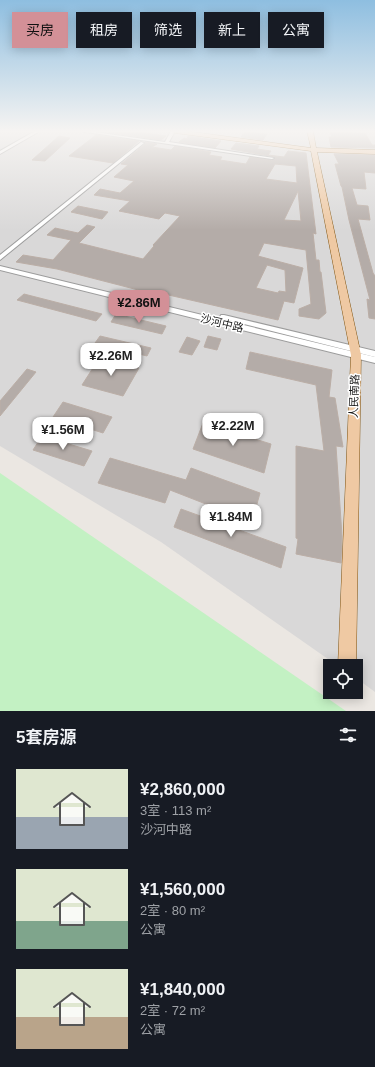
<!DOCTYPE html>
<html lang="zh">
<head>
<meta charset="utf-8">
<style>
  body { margin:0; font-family:Arial,"Noto Sans SC",sans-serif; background:#242831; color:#f1f3f6; height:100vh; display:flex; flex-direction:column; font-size:15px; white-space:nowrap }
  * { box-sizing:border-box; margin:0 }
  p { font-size:13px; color:#9ea1a6 }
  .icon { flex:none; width:22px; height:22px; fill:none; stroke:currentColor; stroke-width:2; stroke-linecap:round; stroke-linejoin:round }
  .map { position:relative; height:711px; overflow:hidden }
  .side { display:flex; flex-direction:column; background:#171b24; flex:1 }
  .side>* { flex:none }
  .guide { position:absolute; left:12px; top:12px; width:351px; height:36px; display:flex; gap:8px }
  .controls { position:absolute; left:323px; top:659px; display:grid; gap:8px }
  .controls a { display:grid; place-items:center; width:40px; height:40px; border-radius:0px; background:#171b24; box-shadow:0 2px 10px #0003; font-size:20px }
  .price { position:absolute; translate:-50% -34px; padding:0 9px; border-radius:8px; background:#fff; color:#222; font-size:13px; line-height:26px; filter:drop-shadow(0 1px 2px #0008) }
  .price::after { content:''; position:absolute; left:50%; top:24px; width:12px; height:9px; margin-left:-6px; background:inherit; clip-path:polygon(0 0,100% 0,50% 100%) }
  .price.on { background:#d39097; color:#111 }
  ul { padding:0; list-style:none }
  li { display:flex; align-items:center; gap:12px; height:100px; padding:0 16px }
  li span { display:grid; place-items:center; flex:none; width:112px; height:80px; border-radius:0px; color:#555 }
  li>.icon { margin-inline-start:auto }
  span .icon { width:48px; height:48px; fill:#fffc; stroke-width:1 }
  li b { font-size:17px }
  h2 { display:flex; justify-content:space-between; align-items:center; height:48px; padding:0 16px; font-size:17px }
  .chip { padding:0 14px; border-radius:0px; background:#171b24; box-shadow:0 2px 10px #0003; font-size:14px; line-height:36px }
  .chip.on { background:#d39097; color:#111 }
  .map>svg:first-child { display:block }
</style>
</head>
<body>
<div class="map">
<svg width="375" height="711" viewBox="0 0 375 711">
  <rect width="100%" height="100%" fill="#ebe7e2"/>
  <polygon fill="#d9d8d8" points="0,131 375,131 375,692 356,678 356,666 338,666 161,542 0,446"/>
  <polygon fill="#c3f1c3" points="0,473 346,711 0,711"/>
  <g fill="#b4aca8" stroke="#bbaea6" fill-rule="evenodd">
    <polygon points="101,131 133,131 166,136 161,140"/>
    <polygon points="245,131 267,134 263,140 241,137"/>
    <polygon points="330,132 365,133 372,145 375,145 375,148 331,147 329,137 332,137"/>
    <polygon points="96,135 139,141 113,163 69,156"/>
    <polygon points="59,136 70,138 45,161 32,160"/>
    <polygon points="188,136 221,141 215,148 179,142 184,138 187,139"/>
    <path d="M145 142 157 144 152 147 171 150 175 146 211 152 209 155 222 157 220 160 246 164 250 157 272 160 275 157 231 149 236 143 259 146 257 149 271 151 268 155 284 157 288 151 306 153 316 234 313 233 316 260H319L320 272H321L326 313 319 319 299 316V309L311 304 306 250 264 243 258 256 303 268 294 303 284 301 278 320 151 291 150 293 57 269 16 262 23 255 53 260 71 240 47 235 55 228 78 233 87 225 95 227 79 243 143 259 154 246 153 245 180 216 165 213 159 219 119 211 130 201 94 195 100 189 120 193 134 181 114 177 128 165 121 164 145 144ZM275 164 296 166 297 183 266 179ZM298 191 301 221 284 220ZM267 265 285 270 286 292 279 291 278 293 256 288Z"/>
    <polygon points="334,154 375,155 375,173 364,172 366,189 352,188 357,205 368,206 370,220 358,219 373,273 375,276 375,319 369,318 367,299 370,300 349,220 342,187 341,186 335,164 339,164"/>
    <polygon points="78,206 108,212 102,219 71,212"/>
    <polygon points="24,294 102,314 96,321 17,300"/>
    <polygon points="116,314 166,326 162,334 111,322"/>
    <polygon points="100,336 151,348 147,356 95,343"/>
    <polygon points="208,336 221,339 217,350 204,347"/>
    <polygon points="187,337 200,341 192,355 179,352"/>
    <polygon points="250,352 332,370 329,397 335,398 343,447 336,446 342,536 341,563 296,554 298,539 296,538 296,446 324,451 316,385 246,369"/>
    <polygon points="100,357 139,368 123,396 82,385"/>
    <polygon points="27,369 36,372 0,416 0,401"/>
    <polygon points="63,402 112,417 103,433 53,417"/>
    <polygon points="203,423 271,444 264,473 193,449"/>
    <polygon points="42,436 92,451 84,466 33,450"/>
    <polygon points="110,458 186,480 191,468 260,493 252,522 170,490 165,503 98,483"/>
    <polygon points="181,509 286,547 281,568 174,527"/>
  </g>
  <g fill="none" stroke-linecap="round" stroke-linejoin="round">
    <g stroke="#9c9c9c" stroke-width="2">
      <g id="minor">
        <polygon points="35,131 40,131 0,154 0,151"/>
        <polygon points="79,131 88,131 165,142 171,131 175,131 169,142 274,158 272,159"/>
        <polygon points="141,142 144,143 0,260 0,255"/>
        <polygon points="0,266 375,357 375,363 0,270"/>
        <polygon points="221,315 224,315 375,351 375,357 224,319 221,319 220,317"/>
      </g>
    </g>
    <g stroke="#805412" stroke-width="1">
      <polygon id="major" points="172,131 186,131 311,148 307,131 313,131 316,148 375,150 375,154 317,152 361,355 356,667 338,666 351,355 311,151 175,133"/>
    </g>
    <use href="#minor" fill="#fff" fill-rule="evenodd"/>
    <use href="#major" fill="#efc9a3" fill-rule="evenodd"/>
  </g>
  <linearGradient id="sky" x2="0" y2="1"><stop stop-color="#8ebee0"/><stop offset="0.57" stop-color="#f6f4f2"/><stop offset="1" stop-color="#f6f4f2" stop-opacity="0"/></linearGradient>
  <rect width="375" height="230" fill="url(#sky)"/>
  <g text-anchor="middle" stroke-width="3" stroke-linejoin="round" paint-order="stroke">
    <g font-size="11" fill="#1b1b1b" stroke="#fff">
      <text transform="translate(222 323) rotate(14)" y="4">沙河中路</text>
      <text transform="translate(354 396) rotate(-88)" y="4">人民南路</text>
    </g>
  </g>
</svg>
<div class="controls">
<a><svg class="icon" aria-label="locate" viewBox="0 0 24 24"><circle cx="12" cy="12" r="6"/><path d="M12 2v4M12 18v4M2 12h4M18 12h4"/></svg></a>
</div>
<b class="price on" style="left:139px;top:324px">¥2.86M</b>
<b class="price" style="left:111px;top:377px">¥2.26M</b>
<b class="price" style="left:233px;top:447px">¥2.22M</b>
<b class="price" style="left:63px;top:451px">¥1.56M</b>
<b class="price" style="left:231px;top:538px">¥1.84M</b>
<div class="guide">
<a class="chip on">买房</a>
<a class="chip">租房</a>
<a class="chip">筛选</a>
<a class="chip">新上</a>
<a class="chip">公寓</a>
</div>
</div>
<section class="side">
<h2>5套房源<svg class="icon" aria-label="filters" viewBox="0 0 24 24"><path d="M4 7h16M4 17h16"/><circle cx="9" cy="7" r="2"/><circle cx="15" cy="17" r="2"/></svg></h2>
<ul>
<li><span style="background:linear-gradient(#dfe7d0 60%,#9aa5b1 0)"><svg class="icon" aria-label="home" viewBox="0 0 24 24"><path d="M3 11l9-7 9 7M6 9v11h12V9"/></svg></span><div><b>¥2,860,000</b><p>3室 · 113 m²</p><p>沙河中路</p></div></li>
<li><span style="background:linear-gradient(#dfe7d0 65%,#7fa58c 0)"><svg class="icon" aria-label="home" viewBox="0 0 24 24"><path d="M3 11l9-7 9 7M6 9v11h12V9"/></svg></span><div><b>¥1,560,000</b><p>2室 · 80 m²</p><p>公寓</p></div></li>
<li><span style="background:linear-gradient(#dfe7d0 60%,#b9a48a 0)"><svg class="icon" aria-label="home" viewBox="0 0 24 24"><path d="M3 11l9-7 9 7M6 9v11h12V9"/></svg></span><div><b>¥1,840,000</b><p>2室 · 72 m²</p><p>公寓</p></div></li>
</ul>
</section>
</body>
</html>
